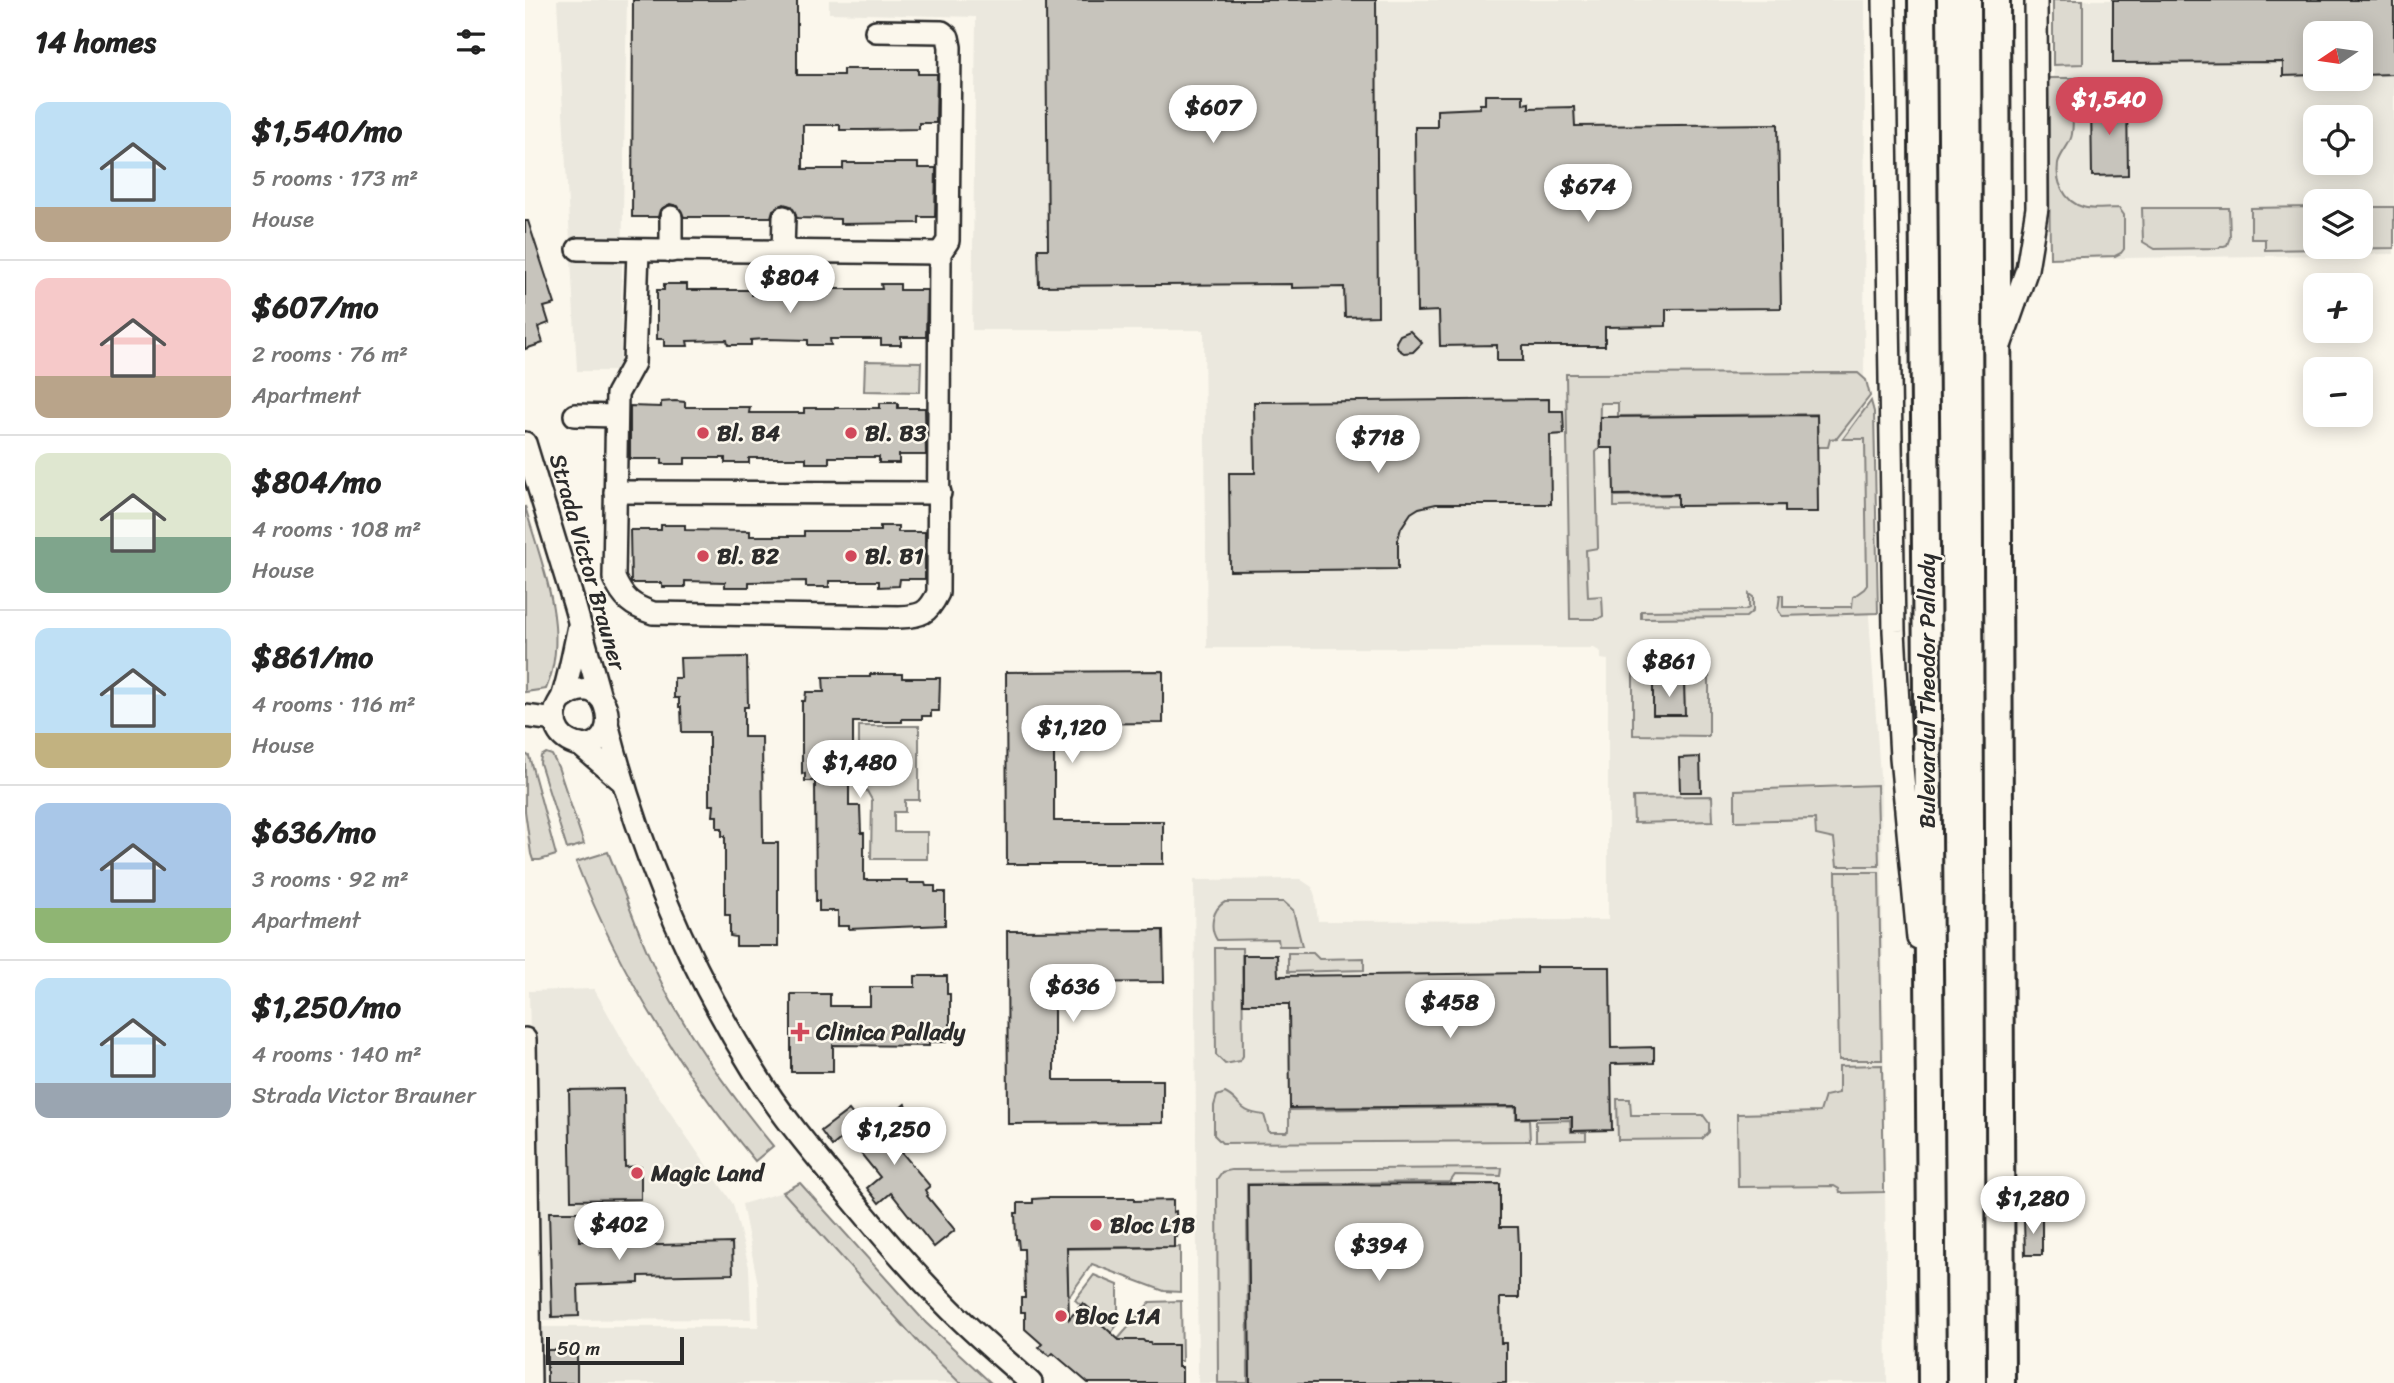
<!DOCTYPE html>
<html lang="en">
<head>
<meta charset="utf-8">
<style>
  body { margin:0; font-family:Sriracha,sans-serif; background:#f6f6f6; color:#222; height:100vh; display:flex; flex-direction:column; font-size:26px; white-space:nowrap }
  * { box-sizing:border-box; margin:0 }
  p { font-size:23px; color:#767676 }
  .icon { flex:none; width:38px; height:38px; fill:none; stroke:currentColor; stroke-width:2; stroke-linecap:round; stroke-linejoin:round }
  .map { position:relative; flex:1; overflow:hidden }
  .drawer { display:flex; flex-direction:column; background:#fff; width:525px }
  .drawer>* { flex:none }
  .needle { width:46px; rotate:257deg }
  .fabs { position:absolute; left:1778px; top:21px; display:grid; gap:14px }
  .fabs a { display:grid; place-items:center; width:70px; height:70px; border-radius:14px; background:#fff; box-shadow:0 4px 18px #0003; font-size:35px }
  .scale { position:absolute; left:21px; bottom:18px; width:138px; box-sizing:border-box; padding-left:7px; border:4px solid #2b2b2b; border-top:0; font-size:19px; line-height:24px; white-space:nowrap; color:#2b2b2b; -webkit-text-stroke:5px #fbf7ec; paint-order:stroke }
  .price { position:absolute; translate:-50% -60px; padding:0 16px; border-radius:24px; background:#fff; color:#222; font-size:23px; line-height:46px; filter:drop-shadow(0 2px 4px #0008) }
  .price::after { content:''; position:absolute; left:50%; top:42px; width:21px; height:16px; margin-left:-10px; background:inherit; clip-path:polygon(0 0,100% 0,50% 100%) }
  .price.current { background:#d1495b; color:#fff }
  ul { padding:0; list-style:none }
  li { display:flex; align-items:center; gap:21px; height:175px; padding:0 35px }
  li+li { border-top:2px solid #e0e0e0 }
  li span { display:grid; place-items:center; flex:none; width:196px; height:140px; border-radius:14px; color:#555 }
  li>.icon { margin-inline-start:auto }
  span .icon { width:84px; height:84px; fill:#fffc; stroke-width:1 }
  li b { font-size:30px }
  h2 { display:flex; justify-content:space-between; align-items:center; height:84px; padding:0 35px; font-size:30px }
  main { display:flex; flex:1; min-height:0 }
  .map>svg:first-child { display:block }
</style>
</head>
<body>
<main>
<section class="drawer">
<h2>14 homes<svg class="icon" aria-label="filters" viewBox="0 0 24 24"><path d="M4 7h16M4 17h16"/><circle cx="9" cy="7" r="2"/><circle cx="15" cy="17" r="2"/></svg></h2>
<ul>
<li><span style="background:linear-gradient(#bfe0f5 75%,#b9a48a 0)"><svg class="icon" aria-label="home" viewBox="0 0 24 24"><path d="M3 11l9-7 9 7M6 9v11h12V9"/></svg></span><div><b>$1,540/mo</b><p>5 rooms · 173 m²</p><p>House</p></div></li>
<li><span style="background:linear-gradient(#f6c9c9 70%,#b9a48a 0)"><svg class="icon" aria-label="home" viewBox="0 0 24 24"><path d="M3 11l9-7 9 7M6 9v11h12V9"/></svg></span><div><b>$607/mo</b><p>2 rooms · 76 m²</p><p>Apartment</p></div></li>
<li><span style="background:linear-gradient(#dfe7d0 60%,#7fa58c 0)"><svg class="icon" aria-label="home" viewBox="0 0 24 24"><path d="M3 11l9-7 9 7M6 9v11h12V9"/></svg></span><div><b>$804/mo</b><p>4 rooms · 108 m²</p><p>House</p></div></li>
<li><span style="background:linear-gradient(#bfe0f5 75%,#c2b280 0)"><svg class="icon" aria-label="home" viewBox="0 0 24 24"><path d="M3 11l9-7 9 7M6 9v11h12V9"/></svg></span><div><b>$861/mo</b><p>4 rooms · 116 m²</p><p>House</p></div></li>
<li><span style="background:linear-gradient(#a9c7e8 75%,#8fb573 0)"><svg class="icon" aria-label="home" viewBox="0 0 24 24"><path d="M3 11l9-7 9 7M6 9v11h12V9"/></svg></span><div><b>$636/mo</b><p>3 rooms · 92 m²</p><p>Apartment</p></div></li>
<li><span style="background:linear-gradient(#bfe0f5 75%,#9aa5b1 0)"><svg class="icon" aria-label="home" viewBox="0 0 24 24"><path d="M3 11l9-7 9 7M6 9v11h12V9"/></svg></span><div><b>$1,250/mo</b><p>4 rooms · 140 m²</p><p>Strada Victor Brauner</p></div></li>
</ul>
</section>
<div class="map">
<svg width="1869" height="1383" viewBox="0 0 1869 1383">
  <rect width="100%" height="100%" fill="#fbf7ec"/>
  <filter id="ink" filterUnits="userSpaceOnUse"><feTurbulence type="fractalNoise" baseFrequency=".0143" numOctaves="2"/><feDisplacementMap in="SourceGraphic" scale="14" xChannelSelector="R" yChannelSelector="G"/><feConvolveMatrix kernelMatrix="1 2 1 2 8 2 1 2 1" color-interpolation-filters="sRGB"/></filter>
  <g filter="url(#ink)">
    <g fill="#ebe8de" fill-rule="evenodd">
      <polygon points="32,0 102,0 95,371 52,371"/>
      <polygon points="304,0 1340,0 1339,417 1344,616 1356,790 1362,1383 673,1383 669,880 775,879 787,887 790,896 793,921 1083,920 1083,660 1076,659 1076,652 1069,648 682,648 679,330 447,330 451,17 304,13"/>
      <path d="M1528 0H1869V254L1530 259ZM1790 33H1836V79H1790ZM1790 117H1836V163H1790ZM1790 201H1836V247H1790Z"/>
      <polygon points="69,989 109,1060 208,1204 224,1267 226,1319 11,1320 4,991"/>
      <polygon points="258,1192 394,1343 435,1383 18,1383 17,1327 234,1327 233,1284 217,1204"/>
    </g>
    <g fill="#dddad0" stroke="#84827e" stroke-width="2">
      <polygon points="1528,0 1558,0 1558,64 1528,65"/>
      <path d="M1523 78H1559C1539 102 1551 107 1547 134 1546 144 1536 152 1533 163 1532 171 1533 182 1537 189 1549 213 1571 209 1594 208L1599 215V249L1596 253 1590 256 1525 258Z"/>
      <polygon points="1790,207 1790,247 1836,247 1836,207 1869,207 1869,248 1740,250 1740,239 1726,239 1726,208"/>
      <polygon points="1617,208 1704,208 1705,237 1702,245 1693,248 1630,249 1618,242"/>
      <polygon points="340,361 396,362 395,392 339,391"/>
      <polygon points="1333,373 1341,380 1345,396 1312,438 1305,439 1303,447 1293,447 1292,414 1093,416 1093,403 1075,403 1074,449 1071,452 1073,548 1061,550 1063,597 1077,596 1078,616 1073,619 1045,619 1041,374"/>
      <polygon points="1346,401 1349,412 1353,613 1257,616 1253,610 1255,595 1258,595 1258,607 1327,607 1328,597 1339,589 1342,585 1340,439 1318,439"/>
      <polygon points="1153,495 1153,506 1089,507 1089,496"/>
      <path d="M0 506C16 564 46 630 21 689L0 692Z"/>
      <polygon points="1224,594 1228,597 1228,611 1221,617 1116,618 1116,611 1220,610 1224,608"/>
      <polygon points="1108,666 1142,666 1142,683 1128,683 1159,714 1159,683 1150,683 1150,666 1184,666 1184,736 1108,735"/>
      <polygon points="334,726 394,726 394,800 380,800 380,812 369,812 369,832 402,832 402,859 346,859 347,800 334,777"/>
      <polygon points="21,753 27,755 33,767 59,844 42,849 15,763 16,756"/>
      <polygon points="0,754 4,756 31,855 15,860 8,860 6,854 0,811"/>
      <polygon points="1352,785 1354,866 1312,866 1309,839 1291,835 1290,819 1210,821 1210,790"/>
      <polygon points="1187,796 1188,821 1109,823 1108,797"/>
      <path d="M83 852C103 901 120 954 146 1001 176 1053 210 1100 248 1146L230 1161C155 1070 94 973 51 862Z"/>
      <polygon points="1311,872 1354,872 1357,1060 1314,1060"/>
      <path d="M700 902H759L768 910 777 946H754L753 939 692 940C684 928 687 909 700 902Z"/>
      <polygon points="690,948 717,948 718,1056 715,1061 700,1064 691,1055"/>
      <polygon points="763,953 788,953 794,959 839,958 839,970 763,972"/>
      <polygon points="1357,1065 1359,1192 1315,1193 1314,1189 1309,1186 1213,1187 1212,1114 1295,1112 1300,1096 1314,1093 1314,1066"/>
      <path d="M700 1093C718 1102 711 1112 739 1115L744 1132H761L764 1130V1110L991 1107V1119H1004L1005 1141 697 1143 689 1135V1106L692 1096Z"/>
      <polygon points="1092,1099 1105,1099 1106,1115 1178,1115 1184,1123 1184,1132 1177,1139 1093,1140"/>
      <polygon points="1045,1120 1046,1132 1061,1132 1061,1140 1011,1141 1011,1121"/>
      <polygon points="977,1168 976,1176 930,1175 925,1182 722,1184 723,1383 693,1383 692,1179 697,1172 706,1170"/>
      <polygon points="275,1183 401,1323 466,1383 435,1383 394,1343 258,1192"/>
      <polygon points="655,1247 655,1292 639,1291 567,1264 545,1295 543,1294 542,1249"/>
      <polygon points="569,1275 593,1285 593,1324 586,1333 550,1300"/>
      <path d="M656 1301 657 1361H653V1345C635 1345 606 1350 593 1339L625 1302Z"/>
    </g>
    <g fill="#c7c4bc" stroke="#2b2b2b" stroke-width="2">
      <polygon points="108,0 272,0 272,75 318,75 318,69 393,69 393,74 412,74 411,123 394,123 394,129 339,130 315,130 315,125 278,125 278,169 318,169 318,163 393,163 393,168 411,168 410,217 394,217 394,223 315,224 315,219 272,218 266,206 259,204 248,210 246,217 159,217 153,206 145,204 135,210 133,217 107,217"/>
      <polygon points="521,0 851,0 853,316 820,317 819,287 767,288 767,284 514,286 513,249 523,249"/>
      <polygon points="1588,0 1869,0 1869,74 1836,75 1836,33 1790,33 1790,75 1758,76 1758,62 1588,63"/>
      <polygon points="960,95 998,95 998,104 1004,103 1004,108 1049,107 1050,126 1253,124 1256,308 1141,309 1141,326 1080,327 1080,346 998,346 998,361 972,361 972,345 915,346 914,311 892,312 890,127 912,127 912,110 955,108 955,104 960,104"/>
      <polygon points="1566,99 1602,99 1603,175 1567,176"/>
      <polygon points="0,221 3,221 30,304 19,307 24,323 13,327 18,343 0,349"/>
      <polygon points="139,284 162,284 162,290 227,290 227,295 255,295 281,294 280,289 357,289 356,284 375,284 375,290 402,290 401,337 376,337 376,345 356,345 356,339 305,339 306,345 283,345 283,340 240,339 226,340 226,345 203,345 202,340 162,341 163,346 139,346 139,339 132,339 132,290 139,290"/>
      <polygon points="885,331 897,343 888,352 879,353 873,349 871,342 875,335"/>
      <polygon points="1024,399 1024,411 1038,411 1039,434 1025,435 1026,504 911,504 894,508 886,513 876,528 873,539 873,569 705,571 704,473 730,473 729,402"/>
      <polygon points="150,401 160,402 160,407 225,407 224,413 279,413 279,408 355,408 355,403 373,403 373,408 400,408 401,455 374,455 374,463 354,463 354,457 304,457 304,463 281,463 281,458 224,458 224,463 200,463 200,458 160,458 160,464 137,464 137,459 105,459 105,406 136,407 136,402"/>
      <polygon points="1292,415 1293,512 1260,512 1260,505 1153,506 1153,494 1089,495 1088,448 1075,448 1075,417"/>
      <polygon points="136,525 160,525 160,530 225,531 225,536 279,536 279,531 355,531 355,526 373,526 373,532 400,532 400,579 375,579 374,586 354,587 354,581 304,581 304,587 281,587 281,581 224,582 224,587 200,587 200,582 160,581 160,587 137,587 137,583 106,583 105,530 136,530"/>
      <polygon points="222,657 223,707 219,707 219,737 237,737 238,843 253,843 253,946 211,946 211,937 205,936 205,915 200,915 200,836 197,836 197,828 192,828 192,816 188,816 189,805 184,805 184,732 157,732 156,707 154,707 154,698 149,698 149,678 156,678 155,658"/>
      <polygon points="638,671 638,723 529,724 529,821 638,821 638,864 482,864 481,672"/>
      <polygon points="345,674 377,674 377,678 415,678 414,711 406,711 406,716 397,716 397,719 377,719 377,722 328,722 328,772 324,772 324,806 335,806 336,833 339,833 339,880 382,880 382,883 400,883 401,886 410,886 410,892 420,892 420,925 324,929 324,926 313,926 313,911 294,911 294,901 291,901 290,781 280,781 280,773 277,774 277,701 280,701 281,692 299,692 298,677 345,677"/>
      <polygon points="1128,683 1159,683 1160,715 1128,715"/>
      <polygon points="1175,757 1176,792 1155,792 1154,758"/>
      <polygon points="638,930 639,982 529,983 529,1080 638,1080 638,1123 483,1124 482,931"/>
      <polygon points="718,955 752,955 753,976 1011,973 1011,967 1085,967 1086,1048 1129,1047 1129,1063 1086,1064 1087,1130 1047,1131 1047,1117 992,1118 992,1106 765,1108 764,1004 718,1004"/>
      <polygon points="390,976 422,976 422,994 425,994 425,1028 421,1028 421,1042 404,1042 404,1046 308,1045 308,1072 266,1072 266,994 305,994 305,1006 345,1006 345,987 390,987"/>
      <polygon points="99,1089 100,1167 116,1166 116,1199 46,1200 44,1090"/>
      <polygon points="380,1104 399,1128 373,1148 405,1186 400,1190 403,1195 402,1196 430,1230 409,1247 366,1193 354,1203 342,1188 355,1177 321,1135 307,1146 296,1131 324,1110 343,1134"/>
      <polygon points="975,1184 975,1227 993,1227 994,1246 994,1298 975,1298 976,1343 981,1343 981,1383 725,1383 723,1185"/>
      <polygon points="522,1198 609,1198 609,1201 648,1200 648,1212 651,1211 652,1237 649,1237 649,1247 542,1248 544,1319 558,1303 573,1316 571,1319 594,1340 618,1340 620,1342 625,1342 626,1345 653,1345 653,1367 657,1367 657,1383 563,1383 528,1353 525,1356 514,1347 517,1344 500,1329 500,1312 496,1312 496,1298 500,1298 499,1249 494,1249 493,1239 491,1239 490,1213 493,1213 493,1203 508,1203 508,1199"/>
      <polygon points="24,1212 54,1212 55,1241 97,1240 97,1246 207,1243 208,1274 114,1276 114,1283 53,1285 54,1316 27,1317"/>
      <polygon points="1499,1218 1517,1218 1517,1255 1500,1255"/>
      <rect x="22" y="1350" width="30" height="33"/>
    </g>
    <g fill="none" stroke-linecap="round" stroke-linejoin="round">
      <g stroke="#2b2b2b" stroke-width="26">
        <g id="minor">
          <polyline points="1359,0 1369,631 1376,757 1393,938"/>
          <polyline points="53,249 415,253"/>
          <path d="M113 251 109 363 92 394 89 578C98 599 107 606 128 613L374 617C396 616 403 614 413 593L415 253 423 241 425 47 423 37 417 32 351 31"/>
          <polyline points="146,251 146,217"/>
          <polyline points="258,252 259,217"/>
          <polyline points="1476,343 1502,269 1512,208 1511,0"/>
          <polyline points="50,415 91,416"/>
          <polyline points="0,443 50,607 75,697"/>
          <polyline points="90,492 415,493"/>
          <path d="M37 699C87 660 102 758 50 744 41 741 34 735 31 726 29 721 29 715 31 710 32 704 36 701 38 695 45 673 49 649 54 626"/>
          <polyline points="0,716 30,720"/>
          <path d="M83 727C114 847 163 966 229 1071 254 1112 285 1149 315 1185 349 1226 383 1267 420 1304 447 1332 477 1357 506 1383"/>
          <polyline points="55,745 98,782"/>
          <polyline points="0,1039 5,1383"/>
        </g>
      </g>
      <g stroke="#2b2b2b" stroke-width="32">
        <g id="major">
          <polyline points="1397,0 1407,1383"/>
          <polyline points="1471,0 1476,1383"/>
        </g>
      </g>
      <use href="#minor" stroke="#fbf7ec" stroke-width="21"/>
      <use href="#major" stroke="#fbf7ec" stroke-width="26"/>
    </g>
  </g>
  <g fill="#d1495b" stroke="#fbf7ec" stroke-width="2.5">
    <circle cx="178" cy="433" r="7"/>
    <circle cx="326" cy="433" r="7"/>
    <circle cx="178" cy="556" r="7"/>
    <circle cx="326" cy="556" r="7"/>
    <path d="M271.5 1021.5h7v7h7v7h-7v7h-7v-7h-7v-7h7z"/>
    <circle cx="112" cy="1173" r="7"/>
    <circle cx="571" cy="1225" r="7"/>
    <circle cx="536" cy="1316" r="7"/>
  </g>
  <g text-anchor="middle" stroke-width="5" stroke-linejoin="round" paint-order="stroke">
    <g font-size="23" font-weight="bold" fill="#2b2b2b" stroke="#fbf7ec" text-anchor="start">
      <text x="192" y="441">Bl. B4</text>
      <text x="340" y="441">Bl. B3</text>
      <text x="192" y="564">Bl. B2</text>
      <text x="340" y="564">Bl. B1</text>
      <text x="291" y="1040">Clinica Pallady</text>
      <text x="126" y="1181">Magic Land</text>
      <text x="585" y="1233">Bloc L1B</text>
      <text x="550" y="1324">Bloc L1A</text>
    </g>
    <g font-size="23" fill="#2b2b2b" stroke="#fbf7ec">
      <text transform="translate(63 562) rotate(74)" y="8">Strada Victor Brauner</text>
      <text transform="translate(1402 691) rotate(-90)" y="8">Bulevardul Theodor Pallady</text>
    </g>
  </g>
</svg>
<div class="fabs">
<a><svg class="needle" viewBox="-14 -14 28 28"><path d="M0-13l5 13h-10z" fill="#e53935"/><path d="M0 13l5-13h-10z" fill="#767676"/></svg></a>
<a><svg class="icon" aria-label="locate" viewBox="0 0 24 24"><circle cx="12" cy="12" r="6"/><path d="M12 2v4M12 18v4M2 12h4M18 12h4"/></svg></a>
<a><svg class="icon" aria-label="layers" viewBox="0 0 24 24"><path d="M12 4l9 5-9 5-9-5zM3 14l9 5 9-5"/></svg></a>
<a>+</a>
<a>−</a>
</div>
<div class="scale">50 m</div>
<b class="price current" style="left:1584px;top:137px">$1,540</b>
<b class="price" style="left:688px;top:145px">$607</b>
<b class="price" style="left:1063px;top:224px">$674</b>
<b class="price" style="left:265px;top:315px">$804</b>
<b class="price" style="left:853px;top:475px">$718</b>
<b class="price" style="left:1144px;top:699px">$861</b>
<b class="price" style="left:547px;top:765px">$1,120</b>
<b class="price" style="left:335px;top:800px">$1,480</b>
<b class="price" style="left:548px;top:1024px">$636</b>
<b class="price" style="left:925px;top:1040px">$458</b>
<b class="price" style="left:369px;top:1167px">$1,250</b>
<b class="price" style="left:1508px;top:1236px">$1,280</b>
<b class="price" style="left:94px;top:1262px">$402</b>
<b class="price" style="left:854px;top:1283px">$394</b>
</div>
</main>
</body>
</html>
